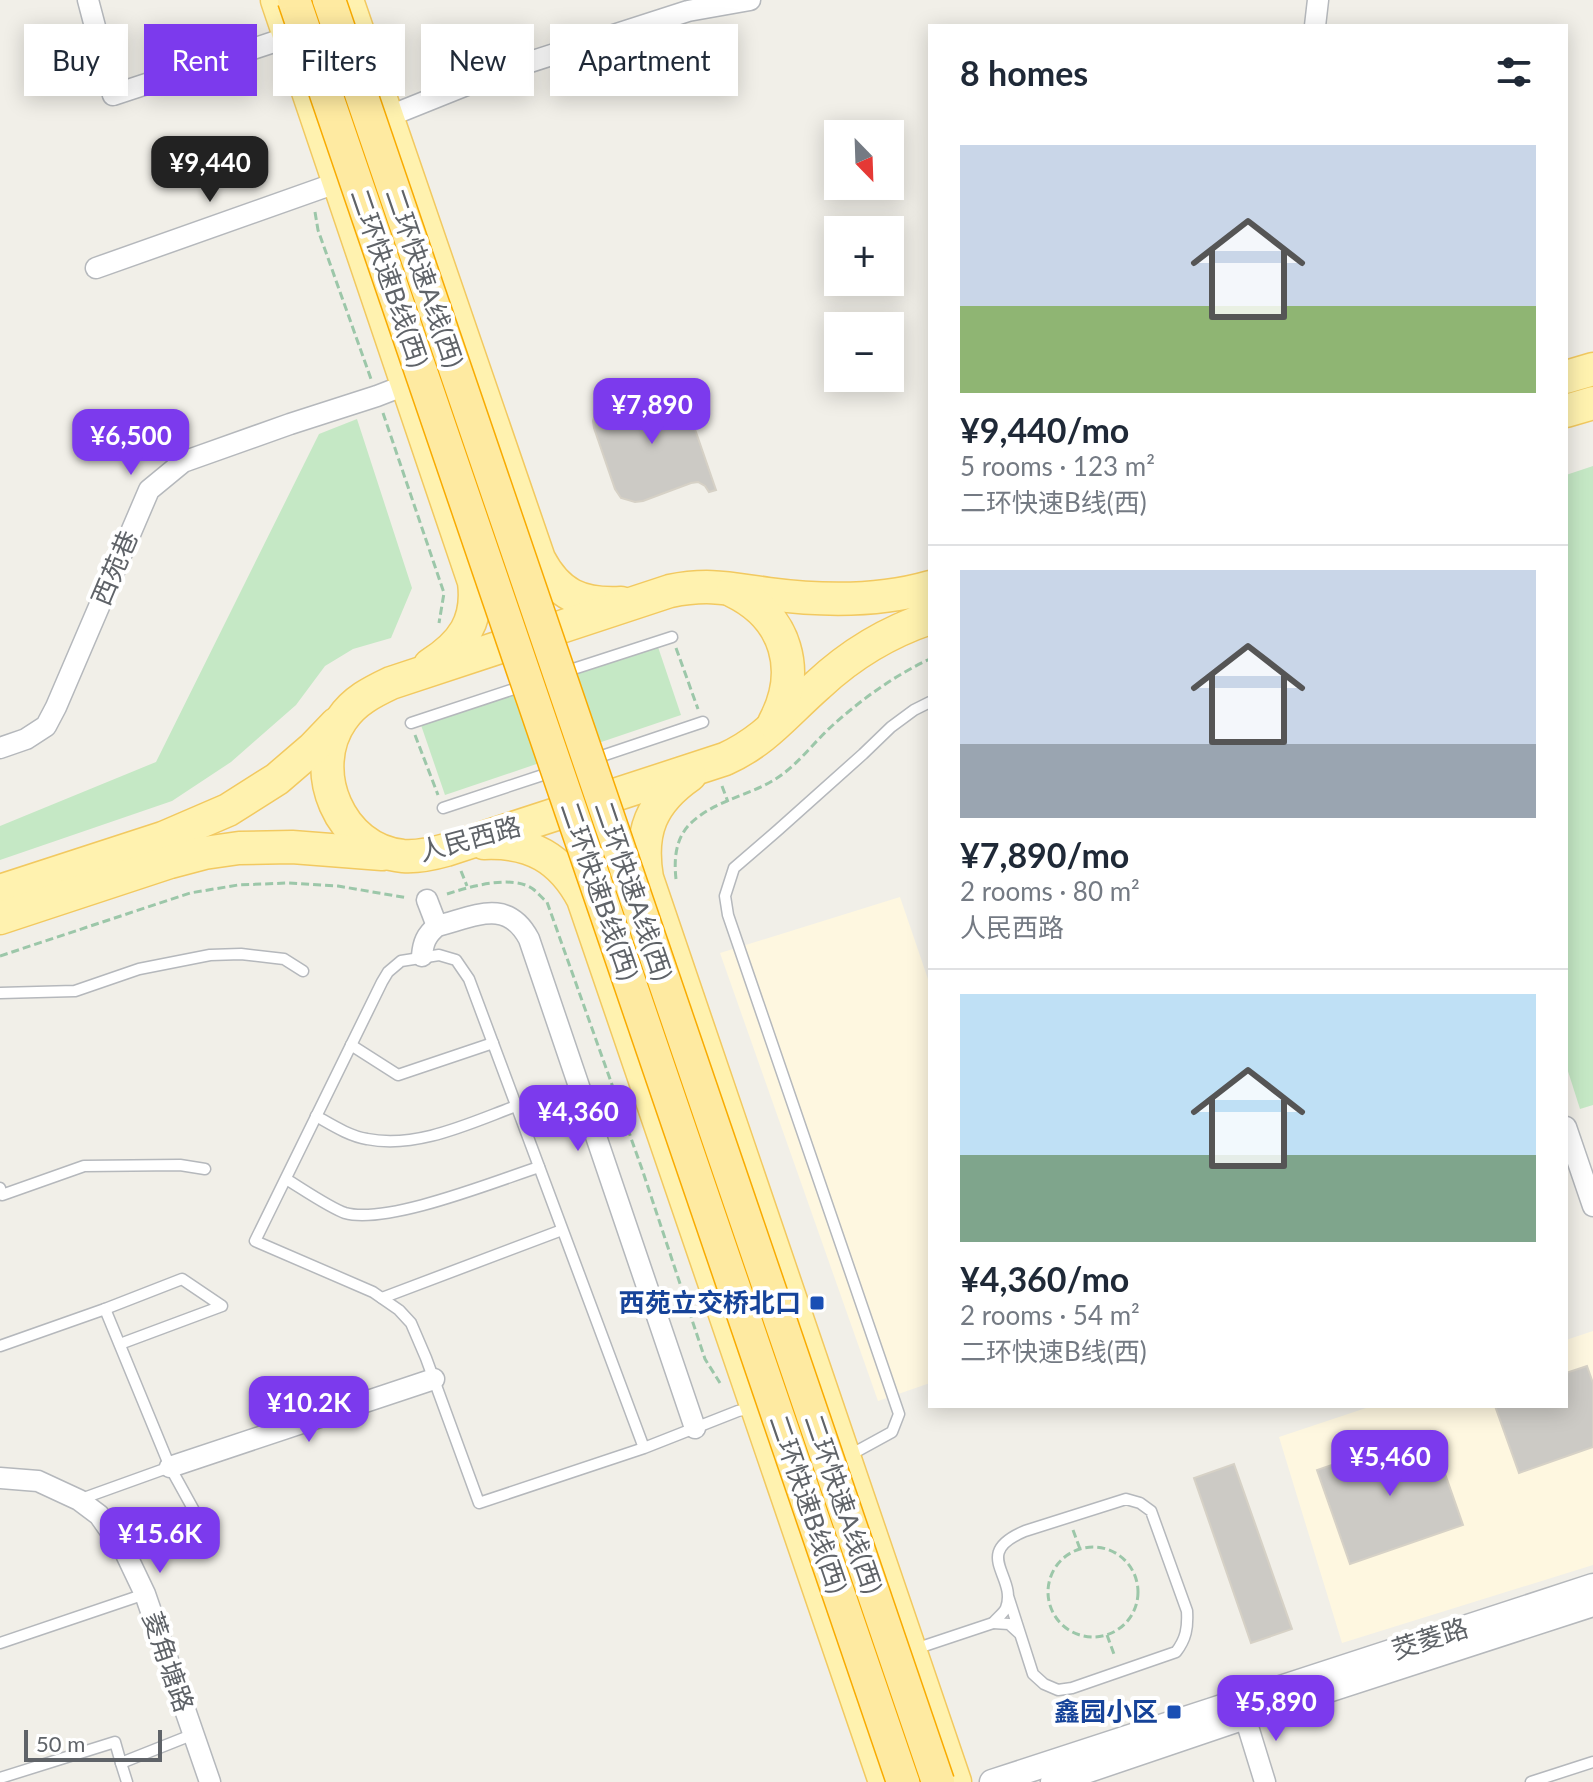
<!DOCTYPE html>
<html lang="en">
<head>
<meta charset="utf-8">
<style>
  body { margin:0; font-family:Lato,"Noto Sans SC",sans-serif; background:#f6f6f7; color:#1f2937; height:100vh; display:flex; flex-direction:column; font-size:30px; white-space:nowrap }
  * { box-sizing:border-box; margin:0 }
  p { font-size:26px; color:#747a83 }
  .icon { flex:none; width:44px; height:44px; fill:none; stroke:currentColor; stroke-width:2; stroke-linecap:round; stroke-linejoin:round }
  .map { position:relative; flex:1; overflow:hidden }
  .details { position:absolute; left:928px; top:24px; width:640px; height:1384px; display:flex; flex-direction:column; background:#fff; border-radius:0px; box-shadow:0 4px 20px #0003 }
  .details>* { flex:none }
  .guide { position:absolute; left:24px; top:24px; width:760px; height:72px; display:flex; gap:16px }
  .needle { width:52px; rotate:157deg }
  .tools { position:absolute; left:824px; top:120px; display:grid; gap:16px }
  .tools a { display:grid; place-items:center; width:80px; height:80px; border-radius:0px; background:#fff; box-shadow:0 4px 20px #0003; font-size:40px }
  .scale { position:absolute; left:24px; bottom:20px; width:138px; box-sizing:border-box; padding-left:8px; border:4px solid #5f6368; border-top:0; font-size:22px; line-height:28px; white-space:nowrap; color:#5f6368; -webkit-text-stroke:6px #fff; paint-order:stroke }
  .price { position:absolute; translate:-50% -68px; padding:0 18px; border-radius:16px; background:#7c3aed; color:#fff; font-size:26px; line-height:52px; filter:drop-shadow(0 2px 4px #0008) }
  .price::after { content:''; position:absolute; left:50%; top:48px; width:24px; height:18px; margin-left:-12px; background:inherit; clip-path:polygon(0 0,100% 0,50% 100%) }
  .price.selected { background:#222; color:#fff }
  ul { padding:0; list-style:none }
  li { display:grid; align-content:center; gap:16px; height:424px; padding:0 32px }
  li+li { border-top:2px solid #e0e1e3 }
  li span { display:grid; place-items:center; height:248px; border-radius:0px; color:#555 }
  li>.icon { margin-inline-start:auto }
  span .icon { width:144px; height:144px; fill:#fffc; stroke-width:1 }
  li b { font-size:34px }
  h2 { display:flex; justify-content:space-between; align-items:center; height:96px; padding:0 32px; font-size:34px }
  .tag { padding:0 28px; border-radius:0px; background:#fff; box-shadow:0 4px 20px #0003; font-size:28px; line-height:72px }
  .tag.selected { background:#7c3aed; color:#fff }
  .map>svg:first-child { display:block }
</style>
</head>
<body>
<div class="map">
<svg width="1593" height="1782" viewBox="0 0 1593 1782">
  <rect width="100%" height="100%" fill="#f1efe8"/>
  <g fill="#fef7e0">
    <polygon points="900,897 930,985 930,1383 878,1401 720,953"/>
    <polygon points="1593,1331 1593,1565 1342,1643 1279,1437 1372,1406 1566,1406 1566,1340"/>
  </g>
  <g fill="#c5e8c5">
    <polygon points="357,419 412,588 391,638 353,649 325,666 296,705 231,762 172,801 0,860 0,826 156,762 319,434"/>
    <polygon points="1593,466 1593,1105 1580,1109 1566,1065 1566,475"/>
    <polygon points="657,644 681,715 445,795 421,725"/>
  </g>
  <g fill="#cccac5" stroke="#d6d1c6" stroke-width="2">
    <polygon points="679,383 716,490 709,492 705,486 698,482 691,483 643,501 635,502 621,498 615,489 594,428 593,421 595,414 601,411"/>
    <polygon points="1587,1366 1593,1383 1593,1447 1519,1473 1495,1406 1566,1406 1566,1373"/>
    <polygon points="1430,1431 1463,1525 1350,1564 1317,1470"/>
    <polygon points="1234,1464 1292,1629 1251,1643 1194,1478"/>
  </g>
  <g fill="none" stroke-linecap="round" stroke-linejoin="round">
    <g stroke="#b5b8bc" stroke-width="13">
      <g id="service">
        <polyline points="564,672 672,637"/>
        <polyline points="411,723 526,685"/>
        <polyline points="593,759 703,722"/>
        <polyline points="443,808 555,771"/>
        <polyline points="0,993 75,991 139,969 210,955 241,954 284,959 303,971"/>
        <polyline points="351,1045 398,1075 493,1043"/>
        <path d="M316 1116C332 1125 349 1136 367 1139 417 1149 470 1123 516 1106"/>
        <path d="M286 1179C301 1188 330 1208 345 1213 387 1225 496 1181 539 1167"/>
        <polyline points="0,1188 2,1195 84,1166 180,1165 205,1169"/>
        <polyline points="382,1298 562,1230"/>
        <polyline points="105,1309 182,1279 222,1306 120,1344"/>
        <polyline points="0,1346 105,1309 170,1467 81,1499"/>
        <polyline points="644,1448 469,979 456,960 439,955 401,961 388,972 382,982 255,1241 373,1292 399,1310 411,1323 426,1358 479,1503 644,1448 738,1411 753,1408"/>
        <polyline points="850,1455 892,1432 899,1414 728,915 725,896 734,868 778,830 863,754 891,727 914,710 930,702"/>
        <polyline points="170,1467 207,1534"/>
        <path d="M1008 1596 1033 1674 1044 1684 1058 1690 1072 1688 1176 1652C1186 1639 1188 1628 1187 1611L1151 1511 1140 1503 1126 1499 1025 1531C970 1554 1018 1576 1006 1608 1004 1613 997 1618 993 1623L1009 1624 1020 1634"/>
        <polyline points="0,1643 145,1594"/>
        <polyline points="912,1650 993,1623"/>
        <polyline points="121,1763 127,1782"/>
        <polyline points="0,1778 115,1742 121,1763 194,1734"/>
        <polyline points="1531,1782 1593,1762"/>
      </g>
    </g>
    <g stroke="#b5b8bc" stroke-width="23">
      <g id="minor">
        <polyline points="88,0 113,95 289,37"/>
        <polyline points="1315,26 1318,0"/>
        <polyline points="387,117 499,72 688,11 750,0"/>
        <polyline points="96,268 339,182"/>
        <polyline points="0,748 26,739 46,726 56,707 149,490 183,462 290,424 377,396 408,384"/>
        <polyline points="427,900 437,926"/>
        <path d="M422 956C423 943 426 935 437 926 474 917 507 897 529 939L695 1428"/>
        <polyline points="1566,1127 1593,1206"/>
        <polyline points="170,1467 434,1379"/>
        <polyline points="0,1478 38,1481 79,1500 99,1515 125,1552 145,1594 210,1782"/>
        <polyline points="1245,1717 1265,1782"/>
      </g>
    </g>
    <g stroke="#b5b8bc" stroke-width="27">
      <g id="tertiary">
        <polyline points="992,1782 1593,1586"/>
        <polyline points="1053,1782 1245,1717 1593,1604"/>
      </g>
    </g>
    <g stroke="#f2c960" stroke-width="35">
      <g id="primary">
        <path d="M277 0 474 582C479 621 463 644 430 665"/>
        <path d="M347 0 539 559C558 595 581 605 621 603"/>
        <polyline points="1566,377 1593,369"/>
        <polyline points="1566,411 1593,403"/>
        <path d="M930 587C878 602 823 601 769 594 731 589 709 583 670 591L391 683C372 692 354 701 342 719 306 770 340 850 403 856 418 857 432 854 446 850L725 759C765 741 786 713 818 685 850 655 888 632 930 618"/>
        <path d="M733 591C787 617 802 671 774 723"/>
        <path d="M690 775C651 802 639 832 647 878L955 1782"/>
        <path d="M484 843C531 841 561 858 583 899L885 1782"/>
        <polyline points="0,891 163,838 228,810 277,779 313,748 336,724"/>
        <polyline points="0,918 170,862 204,853 239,848 292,847 382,854"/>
      </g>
    </g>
    <g stroke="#9cc7a9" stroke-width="3" stroke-dasharray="8 4" stroke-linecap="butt">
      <polyline points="315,212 318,230 371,379"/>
      <polyline points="383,413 444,593 439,623"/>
      <polyline points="676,648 698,709"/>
      <polyline points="415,735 438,795"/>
      <polyline points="722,786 728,802"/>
      <polyline points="461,871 467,886"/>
      <path d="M676 879C674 861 675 841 688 826 712 800 752 796 780 776 800 762 815 741 833 725 862 699 895 675 930 659"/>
      <path d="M447 894C469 887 512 874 533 889 538 893 542 898 547 902L642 1169 705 1359 720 1383"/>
      <polyline points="0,956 190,893 238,885 288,883 338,886 408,898"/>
      <polyline points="1073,1530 1080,1549"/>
      <circle cx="1093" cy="1592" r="45"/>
      <polyline points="1107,1635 1115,1657"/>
    </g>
    <use href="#service" stroke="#fff" stroke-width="10"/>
    <use href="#minor" stroke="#fff" stroke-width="20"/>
    <use href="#tertiary" stroke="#fff" stroke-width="24"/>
    <use href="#primary" stroke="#fff2af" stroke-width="32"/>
    <g stroke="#f9ab00" stroke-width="35" stroke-linecap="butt">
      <g id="trunk-bridge">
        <polyline points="294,0 903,1782"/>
        <polyline points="329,0 938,1782"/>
      </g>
    </g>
    <use href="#trunk-bridge" stroke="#feeaa1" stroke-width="32"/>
  </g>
  <g fill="#1a4fb4" stroke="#fff" stroke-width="3">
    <rect x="809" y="1295" width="16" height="16" rx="4"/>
    <rect x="1166" y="1704" width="16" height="16" rx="4"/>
  </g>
  <g text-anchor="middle" stroke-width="8" stroke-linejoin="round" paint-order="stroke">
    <g font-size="26" fill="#5f6368" stroke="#fff">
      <text transform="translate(389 278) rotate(71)" y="9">二环快速B线(西)</text>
      <text transform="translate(424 278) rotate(71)" y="9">二环快速A线(西)</text>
      <text transform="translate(115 568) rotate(-67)" y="9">西苑巷</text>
      <text transform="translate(470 839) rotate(-15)" y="9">人民西路</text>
      <text transform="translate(599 891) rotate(71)" y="9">二环快速B线(西)</text>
      <text transform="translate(633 891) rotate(71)" y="9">二环快速A线(西)</text>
      <text transform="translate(808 1504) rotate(71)" y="9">二环快速B线(西)</text>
      <text transform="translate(843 1504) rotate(71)" y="9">二环快速A线(西)</text>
      <text transform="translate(1430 1639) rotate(-18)" y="9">茭菱路</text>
      <text transform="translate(168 1662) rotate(71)" y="9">菱角塘路</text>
    </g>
    <g font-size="26" font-weight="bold" fill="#164399" stroke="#fff" text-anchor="end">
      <text x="801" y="1312">西苑立交桥北口</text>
      <text x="1158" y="1721">鑫园小区</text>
    </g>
  </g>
</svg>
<div class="tools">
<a><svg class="needle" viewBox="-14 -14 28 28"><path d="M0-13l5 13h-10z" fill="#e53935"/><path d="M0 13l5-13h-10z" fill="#747a83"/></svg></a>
<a>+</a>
<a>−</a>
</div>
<div class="scale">50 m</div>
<b class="price selected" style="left:210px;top:204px">¥9,440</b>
<b class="price" style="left:652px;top:446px">¥7,890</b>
<b class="price" style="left:131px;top:477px">¥6,500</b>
<b class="price" style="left:578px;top:1153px">¥4,360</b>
<b class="price" style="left:309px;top:1444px">¥10.2K</b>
<b class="price" style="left:1390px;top:1498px">¥5,460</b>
<b class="price" style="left:160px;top:1575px">¥15.6K</b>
<b class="price" style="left:1276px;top:1743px">¥5,890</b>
<div class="guide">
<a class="tag">Buy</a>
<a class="tag selected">Rent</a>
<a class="tag">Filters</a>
<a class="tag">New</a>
<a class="tag">Apartment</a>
</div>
<section class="details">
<h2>8 homes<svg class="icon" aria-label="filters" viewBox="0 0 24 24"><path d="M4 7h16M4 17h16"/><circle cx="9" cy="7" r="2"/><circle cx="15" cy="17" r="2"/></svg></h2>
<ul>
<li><span style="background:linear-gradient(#c9d6e8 65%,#8fb573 0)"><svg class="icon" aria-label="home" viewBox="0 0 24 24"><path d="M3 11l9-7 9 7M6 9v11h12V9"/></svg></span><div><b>¥9,440/mo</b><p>5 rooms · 123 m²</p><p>二环快速B线(西)</p></div></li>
<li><span style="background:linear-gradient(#c9d6e8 70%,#9aa5b1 0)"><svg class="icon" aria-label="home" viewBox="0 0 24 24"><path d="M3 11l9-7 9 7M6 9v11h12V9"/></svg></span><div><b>¥7,890/mo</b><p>2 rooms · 80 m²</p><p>人民西路</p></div></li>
<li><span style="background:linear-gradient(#bfe0f5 65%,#7fa58c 0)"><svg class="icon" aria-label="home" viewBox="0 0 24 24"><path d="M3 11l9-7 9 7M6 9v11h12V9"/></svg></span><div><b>¥4,360/mo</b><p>2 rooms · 54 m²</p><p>二环快速B线(西)</p></div></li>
</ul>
</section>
</div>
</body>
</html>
